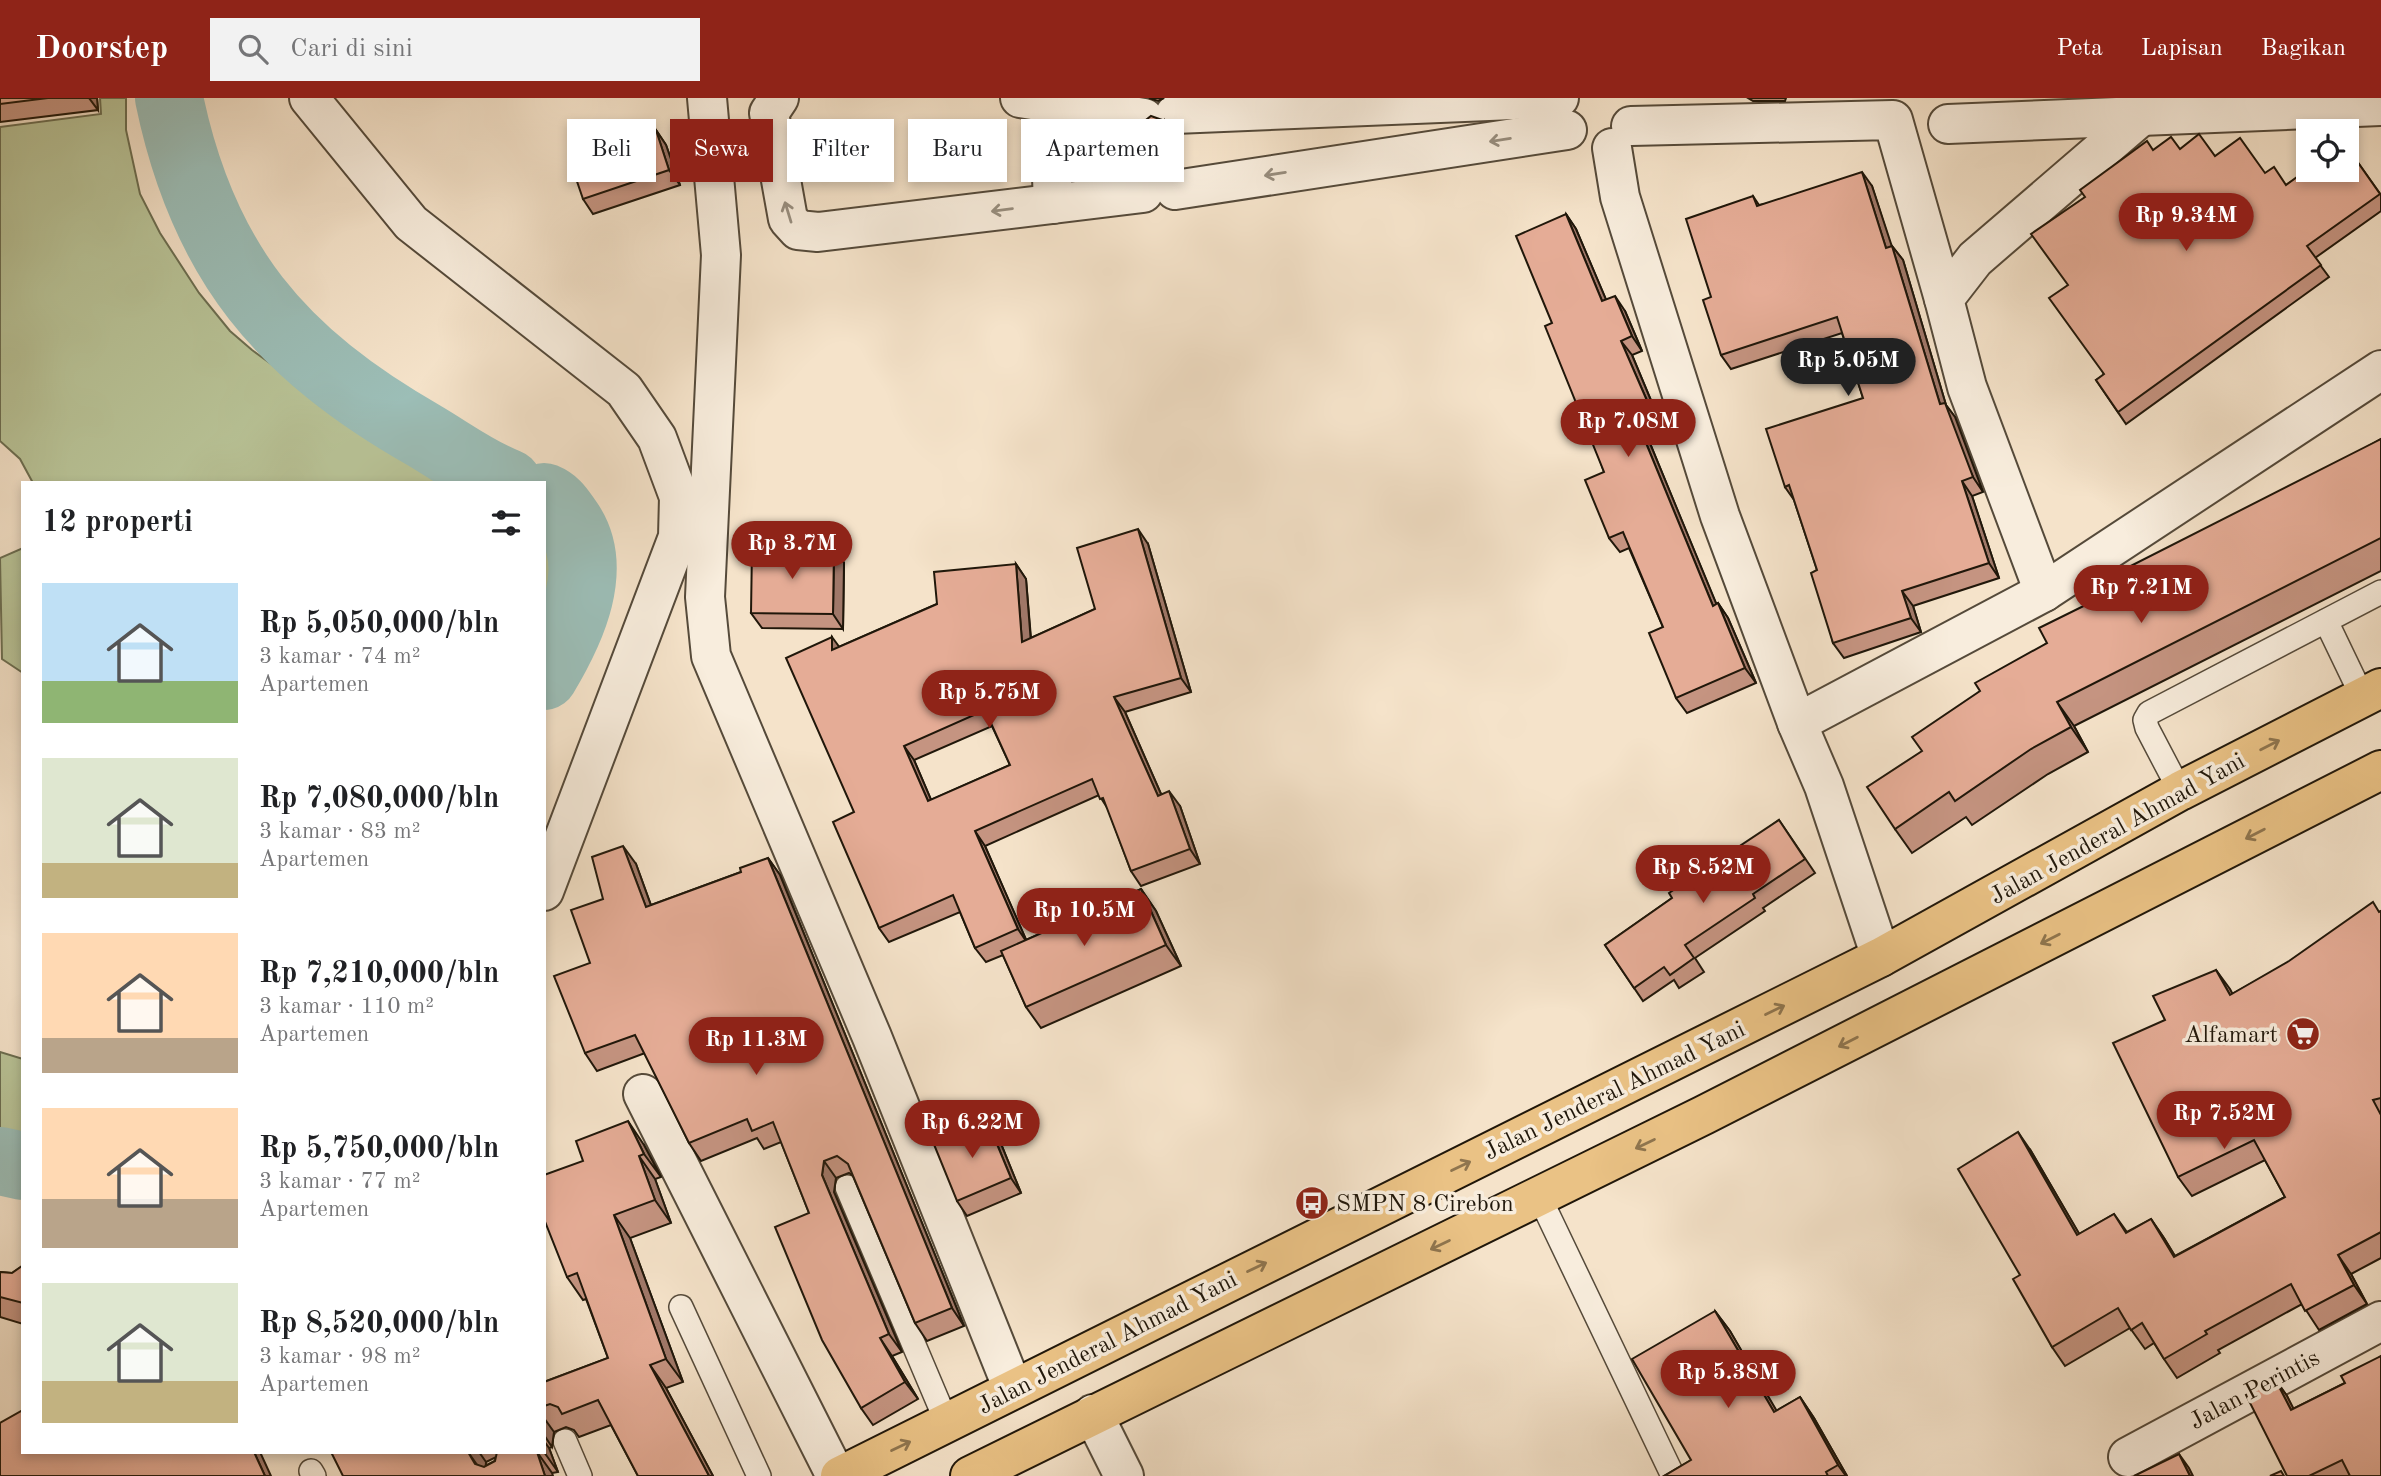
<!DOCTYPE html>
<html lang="id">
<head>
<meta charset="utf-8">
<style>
  body { margin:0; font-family:"Old Standard TT",serif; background:#f2f2f2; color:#202124; height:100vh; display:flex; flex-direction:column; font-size:26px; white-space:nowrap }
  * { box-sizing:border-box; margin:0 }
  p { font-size:23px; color:#757577 }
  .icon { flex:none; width:38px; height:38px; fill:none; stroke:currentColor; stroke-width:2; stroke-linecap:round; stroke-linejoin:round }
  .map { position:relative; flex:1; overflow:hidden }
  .details { position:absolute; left:21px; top:383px; width:525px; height:973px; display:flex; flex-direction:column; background:#fff; border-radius:0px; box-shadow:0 4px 10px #0003 }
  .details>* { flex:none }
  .banner { position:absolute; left:567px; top:21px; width:665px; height:63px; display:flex; gap:14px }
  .controls { position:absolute; left:2296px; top:21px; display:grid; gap:14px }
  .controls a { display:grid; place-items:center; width:63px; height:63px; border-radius:0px; background:#fff; box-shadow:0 4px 10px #0003; font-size:35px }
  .price { position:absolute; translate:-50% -60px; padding:0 16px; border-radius:24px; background:#8f2418; color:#fff; font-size:23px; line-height:46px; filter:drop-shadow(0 2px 4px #0008) }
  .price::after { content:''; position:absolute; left:50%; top:42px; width:21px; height:16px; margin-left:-10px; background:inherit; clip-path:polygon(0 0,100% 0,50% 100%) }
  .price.selected { background:#222; color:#fff }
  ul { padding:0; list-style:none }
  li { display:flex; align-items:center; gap:21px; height:175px; padding:0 21px }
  li span { display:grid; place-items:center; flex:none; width:196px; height:140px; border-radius:0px; color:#555 }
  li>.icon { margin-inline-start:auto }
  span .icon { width:84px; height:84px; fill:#fffc; stroke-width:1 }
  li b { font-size:30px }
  h2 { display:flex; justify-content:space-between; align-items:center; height:84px; padding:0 21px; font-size:30px }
  .tag { padding:0 24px; border-radius:0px; background:#fff; box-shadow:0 4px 10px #0003; font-size:24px; line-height:63px }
  .tag.selected { background:#8f2418; color:#fff }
  header { display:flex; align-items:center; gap:42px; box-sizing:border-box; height:98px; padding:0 35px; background:#8f2418; color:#fff }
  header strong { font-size:33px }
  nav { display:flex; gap:38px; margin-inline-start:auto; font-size:24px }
  .search { width:490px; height:63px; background:#f2f2f2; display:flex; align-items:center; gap:18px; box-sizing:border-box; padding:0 24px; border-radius:0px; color:#757577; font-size:26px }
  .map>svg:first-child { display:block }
</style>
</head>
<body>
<header>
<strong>Doorstep</strong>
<div class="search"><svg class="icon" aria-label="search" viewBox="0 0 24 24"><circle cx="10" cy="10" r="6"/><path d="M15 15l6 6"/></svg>Cari di sini</div>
<nav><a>Peta</a><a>Lapisan</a><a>Bagikan</a></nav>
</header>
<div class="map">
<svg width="2381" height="1378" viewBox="0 0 2381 1378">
  <rect width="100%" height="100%" fill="#f5e3ca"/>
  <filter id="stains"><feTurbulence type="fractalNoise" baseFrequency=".00286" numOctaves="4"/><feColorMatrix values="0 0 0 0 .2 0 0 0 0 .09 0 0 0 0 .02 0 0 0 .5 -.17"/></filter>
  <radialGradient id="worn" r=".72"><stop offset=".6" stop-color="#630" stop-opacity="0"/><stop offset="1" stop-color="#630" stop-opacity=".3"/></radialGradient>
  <g fill="#b9c498" stroke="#6c6e51" stroke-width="2">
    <polygon points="100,0 126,0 126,32 140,96 160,135 199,195 230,233 252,252 337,314 403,347 466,385 33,385 20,361 0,343 0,29 101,16"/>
    <path d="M544 425C566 441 573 480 567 506 563 520 551 536 544 550Z"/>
    <polygon points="23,450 23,575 2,561 0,460"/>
    <polygon points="0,954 23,961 23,1054 0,1047"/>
  </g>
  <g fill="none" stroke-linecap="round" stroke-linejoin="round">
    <g stroke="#9cbeb7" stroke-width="68">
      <path d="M169 0C203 165 281 256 425 338 452 354 479 374 508 385"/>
      <path d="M544 399C556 404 560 411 567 421 602 469 571 533 544 578"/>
      <polyline points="0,1063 23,1068"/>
    </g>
    <g stroke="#554a3a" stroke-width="26">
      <g id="service">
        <polyline points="2326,523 2363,600"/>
        <polyline points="2180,693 2147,630 2145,622 2149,615 2381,494"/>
        <polyline points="847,1089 947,1325"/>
        <polyline points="1539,1098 1673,1378"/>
        <polyline points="681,1209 759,1378"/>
        <polyline points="565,1343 580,1378"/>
        <polyline points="311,1373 314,1378"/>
      </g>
    </g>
    <g stroke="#554a3a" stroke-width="42">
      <g id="minor">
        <polyline points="309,0 411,125 624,292 657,340 679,399 678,439 544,793"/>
        <polyline points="707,0 721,157 705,499 711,558 872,939 1013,1291"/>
        <polyline points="779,0 769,15 788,121 798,132 818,134 1143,95"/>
        <polyline points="1020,0 1144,20"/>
        <polyline points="1049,0 1053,106"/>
        <polyline points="1175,16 1559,0"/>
        <polyline points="1948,26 2381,8"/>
        <polyline points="1631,28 1893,22 1944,201"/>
        <polyline points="1612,50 1620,99 1720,418 1797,625 1824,688 1881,859"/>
        <polyline points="1175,92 1567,32"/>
        <polyline points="2044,494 1967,289 1944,201 1975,161 2162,0"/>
        <polyline points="1797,625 2044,494 2381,272"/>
        <polyline points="643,996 836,1378"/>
        <polyline points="1093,1316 1124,1378"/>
        <polyline points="2128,1359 2381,1223"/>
      </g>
    </g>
    <g stroke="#20170a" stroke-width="42">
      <g id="trunk">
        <polyline points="840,1378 1881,859 2180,693 2381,590"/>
        <polyline points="970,1378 1704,1017 2381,672"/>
      </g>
    </g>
    <use href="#service" stroke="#f8eddd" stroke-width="23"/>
    <use href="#minor" stroke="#f8eddd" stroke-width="38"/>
    <use href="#trunk" stroke="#eac285" stroke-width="38"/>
  </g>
  <g fill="#c59481" stroke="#20170a" stroke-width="2" fill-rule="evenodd">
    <polygon points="0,0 97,0 98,12 0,24"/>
    <polygon points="1149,0 1164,0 1158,3"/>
    <polygon points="1748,0 1786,0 1785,3 1753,3"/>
    <polygon points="656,32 666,47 680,87 593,116 583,101"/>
    <polygon points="1175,38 1175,70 1158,80 1143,74 1133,59"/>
    <polygon points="2347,49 2381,97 2381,113 2315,160 2329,179 2126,326 2096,282 2104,277 2068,187 2153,52 2180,51 2215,58 2265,75 2286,87"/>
    <polygon points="1872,88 1891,148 1892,148 1903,162 1946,307 1955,319 1983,394 1972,398 1999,480 1913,508 1921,534 1844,560 1833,545 1817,472 1794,402 1785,389 1863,300 1842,235 1731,271 1721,257 1711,199 1753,98 1759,107"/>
    <polygon points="1566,116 1576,131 1606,202 1625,213 1642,253 1632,257 1665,336 1649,343 1716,506 1718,505 1728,520 1756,585 1687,615 1676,600 1663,529 1629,450 1620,454 1609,440 1604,374 1552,225"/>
    <polygon points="2381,341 2381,473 2074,628 2088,654 2048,676 1972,727 1966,719 1912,755 1895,731 1922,653 1980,593 2047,545 2114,493"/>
    <path d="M1148 446 1191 594 1125 614 1161 696 1180 708 1200 766 1141 788 1131 773 1108 711 1099 697 985 748 1026 842 1141 791 1156 813 1181 868 1041 930 1026 909 1003 857 986 864 975 850 960 814 889 844 879 830 854 714 839 549 937 506 1016 466 1026 481 1031 540 1095 511ZM992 628 1010 667 931 702 914 662Z"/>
    <polygon points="844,465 843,531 762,530 751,515"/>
    <polygon points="1779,722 1815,775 1763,810 1765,813 1695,860 1704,874 1679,890 1674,882 1643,903 1605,847 1672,800"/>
    <polygon points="768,760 780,777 964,1228 927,1243 915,1225 853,1078 849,1075 836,1080 834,1094 902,1254 892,1258 918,1301 873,1327 861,1310 809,1115 781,1044 764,1051 757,1040 701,1063 689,1045 645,955 597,973 585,955 603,801 636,766 651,807 741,774"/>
    <polygon points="2381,813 2381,1160 2351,1176 2367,1206 2319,1232 2302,1206 2218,1252 2220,1255 2177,1280 2164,1261 2154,1245 2145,1251 2130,1230 2065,1268 2052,1249 2020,1177 2031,1053 2079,1136 2114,1116 2127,1134 2151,1121 2164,1140 2175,1158 2285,1099 2265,1062 2192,1098 2178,1079 2165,922 2216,872 2232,896"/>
    <polygon points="997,1036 1021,1095 967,1118 957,1103"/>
    <path d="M644 1047 661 1079 655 1081 671 1125 630 1140 683 1284 666 1290 713 1378H638L611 1327 579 1339 574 1332 566 1329 554 1334 552 1349 549 1350 558 1374 552 1375 331 1354H544V1284L608 1260 586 1201 583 1202 567 1179ZM496 1359 495 1363 485 1368 486 1364Z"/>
    <polygon points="23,1168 23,1226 0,1219 0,1174 12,1175"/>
    <polygon points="1715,1213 1730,1233 1776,1313 1800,1299 1814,1320 1847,1378 1664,1378 1691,1362"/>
    <polygon points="2381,1258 2381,1378 2287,1378 2275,1281 2287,1298 2293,1311 2345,1285"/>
  </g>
  <g fill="#a07869" stroke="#20170a" stroke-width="2">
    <polygon points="89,0 97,0 98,12"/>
    <polygon points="1165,23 1175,38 1175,70 1165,55"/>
    <polygon points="656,32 666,47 680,87 669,72"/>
    <polygon points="1862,74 1872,88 1897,164 1886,150"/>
    <polygon points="1566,116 1576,131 1613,218 1602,203"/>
    <polygon points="1892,148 1903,162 1946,307 1955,319 1983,394 1973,379 1940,306"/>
    <polygon points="1615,198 1625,213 1642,253 1632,238"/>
    <polygon points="1621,243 1632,257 1665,336 1655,321"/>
    <polygon points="1639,328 1649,343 1723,522 1713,508"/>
    <polygon points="1962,383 1972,398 1999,480 1989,465"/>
    <polygon points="1138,431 1148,446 1191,594 1181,580"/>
    <polygon points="834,451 844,465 843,531 833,516"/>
    <polygon points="1016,466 1026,481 1032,558 1022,544"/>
    <polygon points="1902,493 1913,508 1921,534 1911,520"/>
    <polygon points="1718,505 1728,520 1756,585 1745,570"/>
    <polygon points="832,539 843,554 832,552"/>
    <polygon points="1114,599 1125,614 1168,712 1158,698"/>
    <polygon points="2057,604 2074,628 2088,654 2071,629"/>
    <polygon points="904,648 914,662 938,718 928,703"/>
    <polygon points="1169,693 1180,708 1200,766 1190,751"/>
    <polygon points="975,733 985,748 1028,846 1018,831"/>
    <polygon points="623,748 636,766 658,827 646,809"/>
    <polygon points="768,760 780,777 964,1228 952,1210"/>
    <polygon points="1141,791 1156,813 1181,868 1166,847"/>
    <polygon points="2216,872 2230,891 2243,916 2230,897"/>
    <polygon points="987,1022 997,1036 1021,1095 1011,1080"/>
    <polygon points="628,1023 644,1047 661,1079 644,1056"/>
    <polygon points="2018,1034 2031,1053 2091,1156 2077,1137"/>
    <polygon points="639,1058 655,1081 671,1125 655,1102"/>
    <polygon points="824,1063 836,1080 834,1094 902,1254 889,1236 822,1077"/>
    <polygon points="614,1117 630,1140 683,1284 666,1261"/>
    <polygon points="2151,1121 2164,1140 2187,1178 2174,1159"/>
    <polygon points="2338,1157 2351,1176 2367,1206 2354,1187"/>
    <polygon points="1715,1213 1730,1233 1789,1334 1774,1314"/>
    <polygon points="880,1240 892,1258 918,1301 905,1284"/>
    <polygon points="650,1267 666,1290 713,1378 709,1378"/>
    <polygon points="2275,1281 2287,1298 2303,1329 2291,1312"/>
    <polygon points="1800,1299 1814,1320 1847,1378 1846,1378 1838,1367"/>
    <polygon points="544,1320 554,1334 552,1349 544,1337"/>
    <polygon points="544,1343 549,1350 558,1374 544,1354"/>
    <polygon points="254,1354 260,1354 271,1378 265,1378"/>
    <polygon points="468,1354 479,1354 486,1364 485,1378"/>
    <polygon points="537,1354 552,1375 553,1378 545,1378"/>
    <polygon points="2179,1356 2189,1370 2193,1378 2190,1378"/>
  </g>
  <g fill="#e5ac96" stroke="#20170a" stroke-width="2" fill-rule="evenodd">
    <polygon points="0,0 48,0 0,6"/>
    <polygon points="1151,18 1165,23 1165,55 1147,65 1133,59 1133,27 1142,25"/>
    <polygon points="656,32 669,72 583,101 569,60"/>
    <polygon points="2199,36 2215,58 2240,40 2265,75 2274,69 2286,87 2308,71 2347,72 2347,49 2380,96 2307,148 2321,167 2118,314 2096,282 2104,276 2049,200 2068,187 2031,136 2085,99 2080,92 2147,43 2153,52 2171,39 2180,51"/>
    <polygon points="1862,74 1886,150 1892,148 1940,306 1945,305 1973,379 1962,383 1989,465 1902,493 1911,520 1833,545 1811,475 1817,472 1789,387 1785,389 1766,331 1863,300 1837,219 1721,257 1703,202 1711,199 1686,121 1753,98 1757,108"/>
    <polygon points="1566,116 1602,203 1615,198 1632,238 1621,243 1655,321 1639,328 1713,508 1718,505 1745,570 1676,600 1649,535 1663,529 1623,434 1609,440 1585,382 1604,374 1545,228 1552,225 1516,138"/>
    <polygon points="2381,341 2381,440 2057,604 2071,629 2031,651 1955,703 1949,694 1895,731 1867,689 1922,653 1912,639 1980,593 1975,585 2047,545 2039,530 2114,493 2107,480"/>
    <path d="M1138 431 1181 580 1114 599 1158 698 1169 693 1190 751 1131 773 1103 700 1100 701 1092 681 975 733 1018 831 975 850 953 797 879 830 833 724 854 714 786 560 832 539V552L937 506 934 474 1016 466 1022 544 1095 511 1077 450ZM985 612 1010 667 928 703 904 648Z"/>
    <polygon points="752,450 834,451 833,516 751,515"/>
    <polygon points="1779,722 1805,761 1753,796 1755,800 1685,847 1694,860 1670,877 1664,869 1634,890 1605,847 1672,800 1669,795"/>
    <polygon points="623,748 646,809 741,774 740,770 768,760 952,1210 915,1225 848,1066 837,1058 824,1063 822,1077 889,1236 880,1240 905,1284 861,1310 822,1242 775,1129 809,1115 773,1024 752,1033 747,1021 689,1045 635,937 585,955 554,878 590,865 571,812 603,801 592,759"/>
    <polygon points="1141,791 1166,847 1026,909 1001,853"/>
    <polygon points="2373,804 2379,814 2381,813 2381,1000 2373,1002 2381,1017 2381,1134 2338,1157 2354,1187 2305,1213 2291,1186 2205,1233 2207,1236 2164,1261 2142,1225 2131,1232 2118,1210 2052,1249 2013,1181 2020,1177 1958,1071 2018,1034 2077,1137 2114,1116 2126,1135 2151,1121 2174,1159 2285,1099 2254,1042 2178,1079 2113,945 2165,922 2153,898 2216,872 2230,897 2289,863"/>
    <polygon points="987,1022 1011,1080 957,1103 933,1044"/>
    <polygon points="628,1023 644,1056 639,1058 655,1102 614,1117 666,1261 650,1267 709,1378 638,1378 598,1302 562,1316 558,1309 550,1306 544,1308 544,1284 608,1260 577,1175 567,1179 544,1121 544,1077 583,1063 576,1043"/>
    <polygon points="22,1168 23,1205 0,1199 0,1174 12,1175"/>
    <polygon points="1715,1213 1774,1314 1800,1299 1838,1367 1826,1374 1828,1378 1664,1378 1691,1362 1632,1261"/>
    <polygon points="2381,1258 2381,1378 2350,1378 2342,1362 2309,1378 2287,1378 2246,1297 2275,1281 2291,1312 2345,1285 2341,1278"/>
    <polygon points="23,1312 23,1354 254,1354 265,1378 0,1378 0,1325"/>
    <polygon points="331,1354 468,1354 475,1366 484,1369 495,1363 497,1354 537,1354 545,1378 343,1378"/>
    <polygon points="2179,1356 2190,1378 2134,1378"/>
    <polygon points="2281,1373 2284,1378 2270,1378"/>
  </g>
  <defs><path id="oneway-shaft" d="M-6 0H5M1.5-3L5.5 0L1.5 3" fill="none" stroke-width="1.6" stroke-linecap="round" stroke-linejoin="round" transform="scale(1.75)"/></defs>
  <g stroke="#978d7e">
    <use href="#oneway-shaft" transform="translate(1500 42) rotate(171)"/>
    <use href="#oneway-shaft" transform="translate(1275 76) rotate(171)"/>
    <use href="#oneway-shaft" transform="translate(1002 112) rotate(173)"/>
    <use href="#oneway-shaft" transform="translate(788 114) rotate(-107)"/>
  </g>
  <g stroke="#8f754e">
    <use href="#oneway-shaft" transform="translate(2270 647) rotate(-27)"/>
    <use href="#oneway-shaft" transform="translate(2255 736) rotate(153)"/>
    <use href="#oneway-shaft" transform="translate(2050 841) rotate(153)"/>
    <use href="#oneway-shaft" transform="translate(1775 912) rotate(-26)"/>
    <use href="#oneway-shaft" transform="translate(1848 944) rotate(153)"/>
    <use href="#oneway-shaft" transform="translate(1645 1046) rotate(154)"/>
    <use href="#oneway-shaft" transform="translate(1461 1068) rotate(-26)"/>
    <use href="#oneway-shaft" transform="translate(1440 1147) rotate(154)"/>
    <use href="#oneway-shaft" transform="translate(1257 1169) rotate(-26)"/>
    <use href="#oneway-shaft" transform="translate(901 1348) rotate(-26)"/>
  </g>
  <defs>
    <g id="supermarket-disc" transform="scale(1.75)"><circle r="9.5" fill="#8f2418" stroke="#f8eddd"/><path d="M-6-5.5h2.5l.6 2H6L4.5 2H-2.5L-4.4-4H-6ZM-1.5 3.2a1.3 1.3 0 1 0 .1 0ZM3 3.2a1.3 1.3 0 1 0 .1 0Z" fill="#fff"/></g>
    <g id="bus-disc" transform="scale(1.75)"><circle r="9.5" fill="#8f2418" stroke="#f8eddd"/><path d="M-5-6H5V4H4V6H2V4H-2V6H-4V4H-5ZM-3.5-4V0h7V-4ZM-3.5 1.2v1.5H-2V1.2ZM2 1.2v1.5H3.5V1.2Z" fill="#fff"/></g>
  </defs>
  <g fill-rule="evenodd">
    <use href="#supermarket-disc" x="2303" y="936"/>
    <use href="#bus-disc" x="1312" y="1105"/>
  </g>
  <g text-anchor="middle" stroke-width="7" stroke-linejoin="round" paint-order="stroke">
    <g font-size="24" fill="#20170a" stroke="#f8eddd">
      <text transform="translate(2117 730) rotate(-29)" y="8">Jalan Jenderal Ahmad Yani</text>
      <text transform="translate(1614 992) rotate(-26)" y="8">Jalan Jenderal Ahmad Yani</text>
      <text transform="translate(1107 1244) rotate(-27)" y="8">Jalan Jenderal Ahmad Yani</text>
      <text transform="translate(2254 1291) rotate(-28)" y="8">Jalan Perintis</text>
    </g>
    <g font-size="24" fill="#20170a" stroke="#f8eddd" text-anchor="end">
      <text x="2278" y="944">Alfamart</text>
      <text x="1336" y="1113" text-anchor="start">SMPN 8 Cirebon</text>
    </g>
  </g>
  <rect width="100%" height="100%" filter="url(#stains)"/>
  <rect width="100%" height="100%" fill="url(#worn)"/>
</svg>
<div class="controls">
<a><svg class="icon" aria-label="locate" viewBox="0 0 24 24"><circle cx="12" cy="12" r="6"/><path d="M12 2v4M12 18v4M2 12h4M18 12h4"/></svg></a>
</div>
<b class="price" style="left:2186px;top:155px">Rp 9.34M</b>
<b class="price selected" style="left:1848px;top:300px">Rp 5.05M</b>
<b class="price" style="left:1628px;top:361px">Rp 7.08M</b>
<b class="price" style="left:792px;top:483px">Rp 3.7M</b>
<b class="price" style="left:2141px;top:527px">Rp 7.21M</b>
<b class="price" style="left:989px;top:632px">Rp 5.75M</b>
<b class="price" style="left:1703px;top:807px">Rp 8.52M</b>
<b class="price" style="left:1084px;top:850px">Rp 10.5M</b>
<b class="price" style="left:756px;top:979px">Rp 11.3M</b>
<b class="price" style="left:2224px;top:1053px">Rp 7.52M</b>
<b class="price" style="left:972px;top:1062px">Rp 6.22M</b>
<b class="price" style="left:1728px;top:1312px">Rp 5.38M</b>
<div class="banner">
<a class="tag">Beli</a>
<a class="tag selected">Sewa</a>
<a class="tag">Filter</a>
<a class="tag">Baru</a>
<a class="tag">Apartemen</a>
</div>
<section class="details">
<h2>12 properti<svg class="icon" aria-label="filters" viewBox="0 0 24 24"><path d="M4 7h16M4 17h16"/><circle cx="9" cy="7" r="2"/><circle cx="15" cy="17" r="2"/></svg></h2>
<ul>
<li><span style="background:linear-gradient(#bfe0f5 70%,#8fb573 0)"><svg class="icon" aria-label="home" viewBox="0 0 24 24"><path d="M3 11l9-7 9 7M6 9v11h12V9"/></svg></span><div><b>Rp 5,050,000/bln</b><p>3 kamar · 74 m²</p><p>Apartemen</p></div></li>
<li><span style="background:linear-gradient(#dfe7d0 75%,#c2b280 0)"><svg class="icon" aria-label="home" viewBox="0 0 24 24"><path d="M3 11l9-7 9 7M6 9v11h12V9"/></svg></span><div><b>Rp 7,080,000/bln</b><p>3 kamar · 83 m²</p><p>Apartemen</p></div></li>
<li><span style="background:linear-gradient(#ffd9b3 75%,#b9a48a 0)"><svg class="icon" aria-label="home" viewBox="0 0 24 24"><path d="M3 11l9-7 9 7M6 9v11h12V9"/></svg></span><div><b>Rp 7,210,000/bln</b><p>3 kamar · 110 m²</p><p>Apartemen</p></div></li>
<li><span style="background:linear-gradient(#ffd9b3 65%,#b9a48a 0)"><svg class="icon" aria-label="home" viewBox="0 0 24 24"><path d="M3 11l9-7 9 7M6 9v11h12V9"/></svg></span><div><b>Rp 5,750,000/bln</b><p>3 kamar · 77 m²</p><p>Apartemen</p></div></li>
<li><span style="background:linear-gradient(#dfe7d0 70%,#c2b280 0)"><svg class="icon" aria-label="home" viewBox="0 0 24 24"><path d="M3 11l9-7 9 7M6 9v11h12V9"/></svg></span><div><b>Rp 8,520,000/bln</b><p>3 kamar · 98 m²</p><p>Apartemen</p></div></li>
</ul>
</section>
</div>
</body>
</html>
